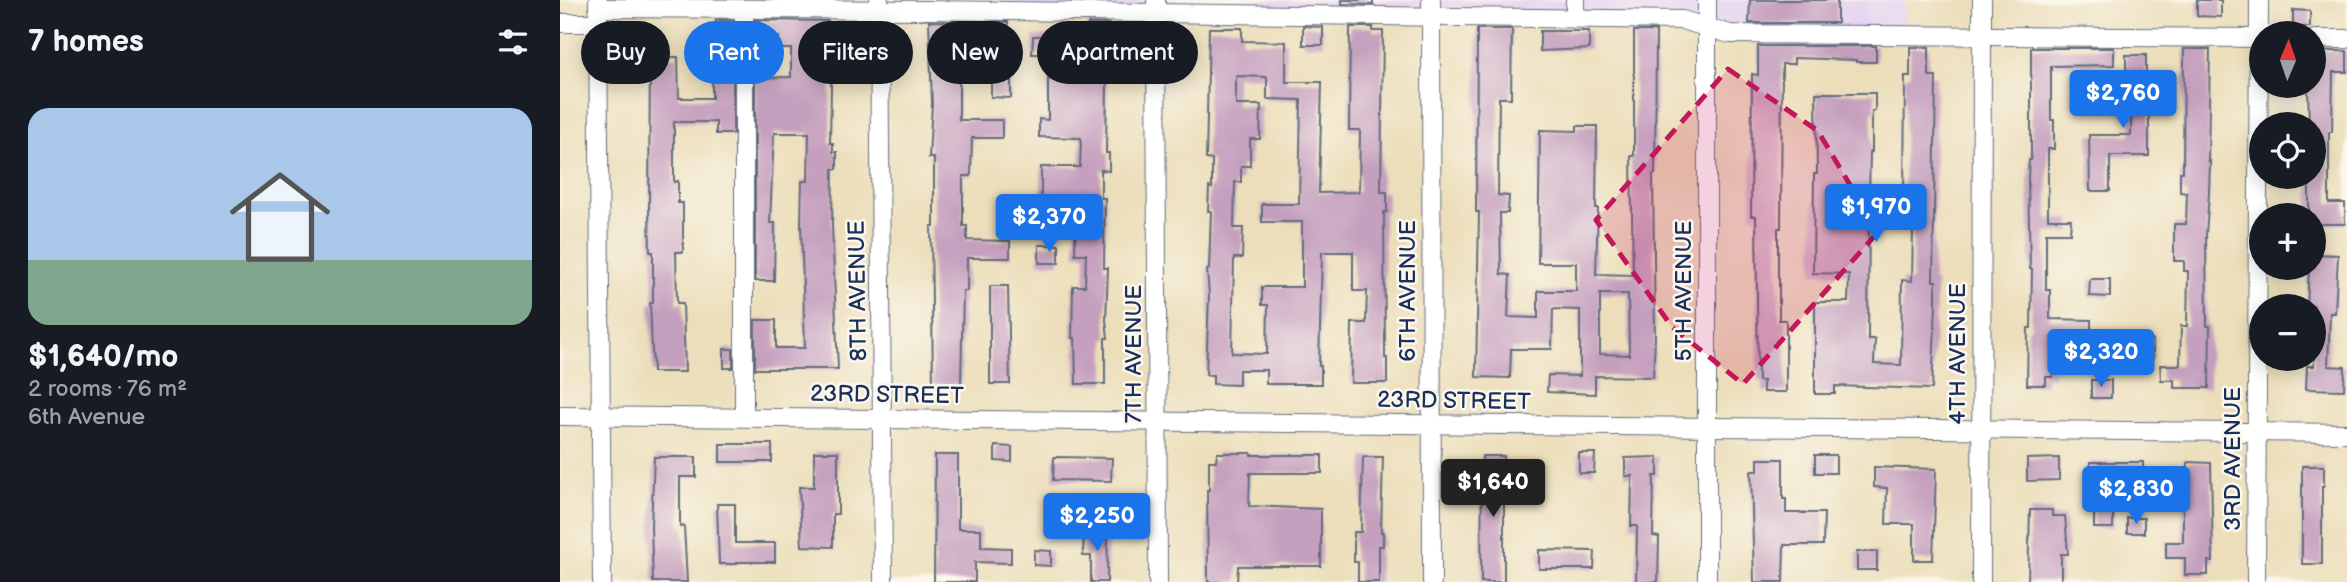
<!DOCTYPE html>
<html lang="en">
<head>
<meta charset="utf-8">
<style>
  body { margin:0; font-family:"Balsamiq Sans",sans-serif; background:#20242c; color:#f1f3f6; height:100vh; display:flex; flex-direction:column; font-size:26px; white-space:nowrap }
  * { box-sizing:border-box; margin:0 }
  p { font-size:23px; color:#9ea1a6 }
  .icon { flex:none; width:38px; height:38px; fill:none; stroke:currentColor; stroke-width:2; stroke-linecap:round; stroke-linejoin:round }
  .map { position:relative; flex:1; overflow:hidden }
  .panel { display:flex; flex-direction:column; background:#171b24; width:560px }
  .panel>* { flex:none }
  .hud { position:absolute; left:21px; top:21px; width:665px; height:63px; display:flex; gap:14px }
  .needle { width:46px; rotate:2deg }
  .tools { position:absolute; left:1689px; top:21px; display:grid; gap:14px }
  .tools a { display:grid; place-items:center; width:77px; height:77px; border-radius:50%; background:#171b24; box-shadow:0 4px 18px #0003; font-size:35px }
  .price { position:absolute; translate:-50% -60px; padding:0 16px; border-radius:7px; background:#1a73e8; color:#fff; font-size:23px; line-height:46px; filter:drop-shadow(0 2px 4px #0008) }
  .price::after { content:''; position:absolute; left:50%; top:42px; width:21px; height:16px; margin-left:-10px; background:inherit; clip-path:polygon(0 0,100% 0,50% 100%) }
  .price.current { background:#222; color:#fff }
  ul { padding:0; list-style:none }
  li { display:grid; align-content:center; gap:14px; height:371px; padding:0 28px }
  li span { display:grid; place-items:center; height:217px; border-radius:21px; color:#555 }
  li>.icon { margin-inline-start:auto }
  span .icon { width:126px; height:126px; fill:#fffc; stroke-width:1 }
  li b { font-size:30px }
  h2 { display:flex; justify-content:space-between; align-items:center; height:84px; padding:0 28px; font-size:30px }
  .pill { padding:0 24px; border-radius:32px; background:#171b24; box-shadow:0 4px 18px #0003; font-size:24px; line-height:63px }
  .pill.current { background:#1a73e8; color:#fff }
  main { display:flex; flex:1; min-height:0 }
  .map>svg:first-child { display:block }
</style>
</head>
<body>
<main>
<section class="panel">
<h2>7 homes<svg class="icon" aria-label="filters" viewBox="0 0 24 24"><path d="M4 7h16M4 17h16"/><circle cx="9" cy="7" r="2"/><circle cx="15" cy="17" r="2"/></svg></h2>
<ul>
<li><span style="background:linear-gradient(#a9c7e8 70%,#7fa58c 0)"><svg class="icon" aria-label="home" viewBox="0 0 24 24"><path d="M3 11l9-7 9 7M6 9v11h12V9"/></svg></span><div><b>$1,640/mo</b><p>2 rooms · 76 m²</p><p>6th Avenue</p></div></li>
</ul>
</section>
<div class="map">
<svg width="1787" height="582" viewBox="0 0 1787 582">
  <rect width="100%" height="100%" fill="#fbf7ec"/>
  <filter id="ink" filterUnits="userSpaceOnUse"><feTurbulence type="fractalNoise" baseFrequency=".0143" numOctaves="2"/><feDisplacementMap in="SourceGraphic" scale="14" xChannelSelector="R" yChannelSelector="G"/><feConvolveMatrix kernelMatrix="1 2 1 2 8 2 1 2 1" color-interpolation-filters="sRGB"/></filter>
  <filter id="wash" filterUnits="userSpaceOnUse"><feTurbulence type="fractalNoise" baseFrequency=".00686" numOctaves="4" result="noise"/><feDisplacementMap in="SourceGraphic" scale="28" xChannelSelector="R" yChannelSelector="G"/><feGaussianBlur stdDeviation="1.57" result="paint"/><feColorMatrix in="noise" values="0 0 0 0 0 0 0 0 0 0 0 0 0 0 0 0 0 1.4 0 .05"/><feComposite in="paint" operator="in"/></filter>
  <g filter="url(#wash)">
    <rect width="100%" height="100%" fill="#ecdeba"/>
    <polygon fill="#e5d3f0" points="330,0 1344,0 1344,35 1170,34 1121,20 330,10"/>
    <g id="blocks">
      <g fill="#c59fbe" fill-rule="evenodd">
        <polygon points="782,0 813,0 813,5 782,4"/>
        <polygon points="1190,0 1277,0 1277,23 1189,23"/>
        <polygon points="1637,0 1661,0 1661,17 1637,16"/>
        <polygon points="1733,10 1750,11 1750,27 1733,27"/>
        <rect x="156" y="20" width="17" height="16"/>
        <polygon points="195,20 268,21 268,31 272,31 270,143 273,143 273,152 277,152 277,169 273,169 272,225 278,369 195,369 195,320 216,320 216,348 245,348 241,224 242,181 248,181 249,133 214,133 210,223 215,223 214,281 195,281 195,78 231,77 231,49 219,49 219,37 195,37"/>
        <polygon points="369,21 399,22 399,60 414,60 414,77 399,78 399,120 442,120 442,138 412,138 411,176 403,176 403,226 407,226 407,240 450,241 450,258 407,258 407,291 403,291 401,384 373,384 371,226 374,226 374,158 369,158 372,103"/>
        <polygon points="433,22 448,22 448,38 432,38"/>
        <polygon points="528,24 549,24 550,80 547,80 546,153 549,153 549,171 541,170 541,198 545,198 544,268 548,268 546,320 548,338 545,338 545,384 516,384 515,338 512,338 513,286 525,286 526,254 515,254 516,210 489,210 489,222 469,222 469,204 481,204 481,167 520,167 521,138 479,137 479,119 488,120 488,79 529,80"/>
        <polygon points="743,26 763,27 763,45 743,45"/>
        <path d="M790 27H813V31H823L821 192H827V212H824L825 358H827V383H791L792 323H806L807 291H793V252H762L759 366H761V384H706V370H679V385L653 384V375H646L649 295 647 270 649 269 651 211H648L649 187 652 188V160L646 159 649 28H682V41L726 42V82H762L759 193 799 192 800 130H789ZM676 76 707 77V99L741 100 739 204H702V222H742V287H702V305H708L707 354 672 353 674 258H682L683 228H674L675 182H681V166H690V139H700L701 105H676Z"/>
        <path d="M917 29H952L951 98H939L938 195 949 196 948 213H940L941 274 950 275 948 317 978 318V291H1016V263H978L980 130 1017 131V126H1037L1036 208H1038L1036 274 1073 275 1071 156H1074V31H1096L1095 174H1093L1095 339 1093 377 1035 376V394L987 392 988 375 1020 376V310L993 309 992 349H951L950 378 916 377 919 212H916ZM1040 294H1068L1069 355 1040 354Z"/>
        <polygon points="980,31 1029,31 1029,49 980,51"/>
        <polygon points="473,36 490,36 489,54 472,54"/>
        <polygon points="1198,46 1316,46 1316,62 1296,62 1296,60 1234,58 1234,64 1222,64 1221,228 1218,228 1218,278 1219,278 1219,320 1226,320 1226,392 1203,392 1203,381 1198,381 1196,216 1191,216 1192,74 1198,75"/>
        <path d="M1350 47H1369V76H1376L1373 281H1376V304L1372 389 1275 386V394H1255V302H1288L1289 274 1253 273 1254 174H1257L1256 93H1315V111H1312V152L1310 151 1309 200H1344L1345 76H1350ZM1309 214H1345V229H1353L1352 281 1342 280 1341 365 1314 364 1315 339H1308Z"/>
        <polygon points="1471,48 1554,48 1554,65 1491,66 1491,120 1494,120 1494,149 1488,149 1488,219 1511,219 1510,233 1486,233 1486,290 1490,290 1490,319 1531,320 1531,338 1492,337 1493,377 1486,377 1486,385 1467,385 1468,328 1471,328 1472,269 1470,269 1468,178 1469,160 1471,160"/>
        <polygon points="1624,49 1650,49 1648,161 1650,161 1649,193 1646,235 1647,326 1650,326 1649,388 1614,388 1614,380 1601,380 1600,365 1620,365 1621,326 1627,326 1628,271 1624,271 1624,261 1614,261 1614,224 1626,224 1627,193 1620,192 1620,172 1623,172"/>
        <polygon points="1754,51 1787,51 1787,72 1773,72 1772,132 1769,132 1769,203 1785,203 1785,224 1754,224 1754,215 1749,215 1749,177 1754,177 1754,124 1749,124 1748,86 1754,86"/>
        <polygon points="1566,55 1586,55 1586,93 1589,93 1589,156 1550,156 1550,191 1530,191 1529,135 1571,135 1571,73 1566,73"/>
        <polygon points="90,57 118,57 119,98 152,98 152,74 172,74 173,78 173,134 156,134 156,122 114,122 114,182 118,181 118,203 123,203 123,252 116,252 117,303 123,303 125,372 93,372 90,303 93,303 93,252 90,252 89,208"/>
        <polygon points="431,80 451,80 451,98 431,97"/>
        <rect x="479" y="245" width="20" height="18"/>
        <polygon points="1754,254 1778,255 1775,313 1770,313 1768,366 1785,367 1784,390 1746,389 1747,366 1754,366 1754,306 1747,306 1749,268 1754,268"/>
        <polygon points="1530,279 1550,279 1550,297 1529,296"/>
        <polygon points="430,286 448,286 450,384 430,384"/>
        <rect x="1573" y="340" width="20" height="18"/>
        <rect x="164" y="349" width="9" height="19"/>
        <rect x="1531" y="380" width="20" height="18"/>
        <rect x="160" y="444" width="52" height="18"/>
        <polygon points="435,446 452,447 452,462 435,461"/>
        <polygon points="254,452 278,452 278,514 273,514 273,547 242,546 239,487 254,487"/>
        <polygon points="657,453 691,453 691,455 762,455 762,473 690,473 689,506 761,509 761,566 678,566 677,582 648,582 647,490 649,490 649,461 656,461"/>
        <polygon points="1019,453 1035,453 1034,473 1019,473"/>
        <polygon points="375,455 398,455 398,529 421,529 421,547 451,548 451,563 415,562 415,582 374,582"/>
        <rect x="1255" y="455" width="21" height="18"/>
        <polygon points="922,456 944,456 944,582 921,582"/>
        <polygon points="94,457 136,457 136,477 120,477 120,527 124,526 127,582 93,582 91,527"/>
        <polygon points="494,457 552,458 551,481 493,480"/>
        <polygon points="803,457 823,457 821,532 823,532 823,546 819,546 819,582 798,582 798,562 794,562 794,532 801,532"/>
        <polygon points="1098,457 1098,476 1094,476 1093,536 1099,537 1098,582 1076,582 1077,526 1071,526 1072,476 1065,476 1065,458"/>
        <polygon points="1499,458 1499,480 1467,481 1467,459"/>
        <polygon points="1198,459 1223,459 1223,499 1226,499 1226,513 1264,513 1263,545 1224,545 1223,582 1194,582 1191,471 1198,471"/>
        <polygon points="1530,462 1583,462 1583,479 1554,480 1553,528 1534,528 1534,479 1530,479"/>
        <polygon points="1628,462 1651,463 1653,562 1648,561 1648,575 1625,575 1625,558 1606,558 1606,542 1623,542 1623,500 1627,500"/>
        <polygon points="1742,466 1764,466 1764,486 1762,486 1762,564 1742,564"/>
        <polygon points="1314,467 1376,469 1373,560 1354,560 1354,524 1326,524 1327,488 1314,487"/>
        <polygon points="157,504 175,504 175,543 215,543 215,562 177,562 177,564 159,564"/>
        <polygon points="1470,510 1492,510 1492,516 1505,516 1508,554 1501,554 1501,582 1468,582"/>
        <rect x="1567" y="518" width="17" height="15"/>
        <polygon points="524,530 548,530 547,582 531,582 531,556 523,556"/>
        <polygon points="474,550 491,551 491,566 474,565"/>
        <polygon points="979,550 1035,551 1034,569 979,569"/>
        <rect x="1297" y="552" width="20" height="18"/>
      </g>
    </g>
  </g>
  <g filter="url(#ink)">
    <use href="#blocks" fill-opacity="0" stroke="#646c7e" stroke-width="2"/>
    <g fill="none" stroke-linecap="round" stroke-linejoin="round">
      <g stroke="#646c7e" stroke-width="20">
        <g id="minor">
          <polyline points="38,0 42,582"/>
          <polyline points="319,0 323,582"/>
          <polyline points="596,0 598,582"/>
          <polyline points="871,0 872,582"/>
          <polyline points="38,8 365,10 1122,20 1170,34 1701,38"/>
          <polyline points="184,9 184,417"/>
          <polyline points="1015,18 1015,0"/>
          <polyline points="0,23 38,23"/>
          <polyline points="1754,39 1787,39"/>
          <polyline points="0,416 1787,433"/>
          <polyline points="1147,582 1147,0"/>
          <polyline points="1421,582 1422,0"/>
          <polyline points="1696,582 1699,0"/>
        </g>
      </g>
      <use href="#minor" stroke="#fff" stroke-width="18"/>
    </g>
  </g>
  <path fill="#c2185b" fill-opacity="0.2" stroke="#c2185b" stroke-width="5" stroke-dasharray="14 9" stroke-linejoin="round" d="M1168 69 1258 131 1318 232 1183 384 1112 327 1036 220Z"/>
  <g text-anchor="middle" stroke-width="5" stroke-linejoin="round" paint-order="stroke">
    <g font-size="23" fill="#1b2f5e" stroke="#fbf7ec">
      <text transform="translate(297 291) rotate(-91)" y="8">8TH AVENUE</text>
      <text transform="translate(847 291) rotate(-90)" y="8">6TH AVENUE</text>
      <text transform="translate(1123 291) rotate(-90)" y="8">5TH AVENUE</text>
      <text transform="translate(573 354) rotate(-90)" y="8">7TH AVENUE</text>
      <text transform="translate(1397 354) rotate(-90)" y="8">4TH AVENUE</text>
      <text transform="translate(327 394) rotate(1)" y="8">23RD STREET</text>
      <text transform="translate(894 400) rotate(1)" y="8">23RD STREET</text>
      <text transform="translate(1672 459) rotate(-90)" y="8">3RD AVENUE</text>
    </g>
  </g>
</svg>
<div class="tools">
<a><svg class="needle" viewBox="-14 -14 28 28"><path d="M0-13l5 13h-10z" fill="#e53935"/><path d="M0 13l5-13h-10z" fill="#9ea1a6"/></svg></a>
<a><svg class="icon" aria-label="locate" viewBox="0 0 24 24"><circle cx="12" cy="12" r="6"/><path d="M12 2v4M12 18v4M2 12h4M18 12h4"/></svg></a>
<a>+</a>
<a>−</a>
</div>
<b class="price" style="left:1563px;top:130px">$2,760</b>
<b class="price" style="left:1316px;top:244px">$1,970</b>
<b class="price" style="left:489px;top:254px">$2,370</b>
<b class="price" style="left:1541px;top:389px">$2,320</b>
<b class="price current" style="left:933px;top:519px">$1,640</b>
<b class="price" style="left:1576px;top:526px">$2,830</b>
<b class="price" style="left:537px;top:553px">$2,250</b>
<div class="hud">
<a class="pill">Buy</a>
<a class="pill current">Rent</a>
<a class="pill">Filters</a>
<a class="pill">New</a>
<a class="pill">Apartment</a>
</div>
</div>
</main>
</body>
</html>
